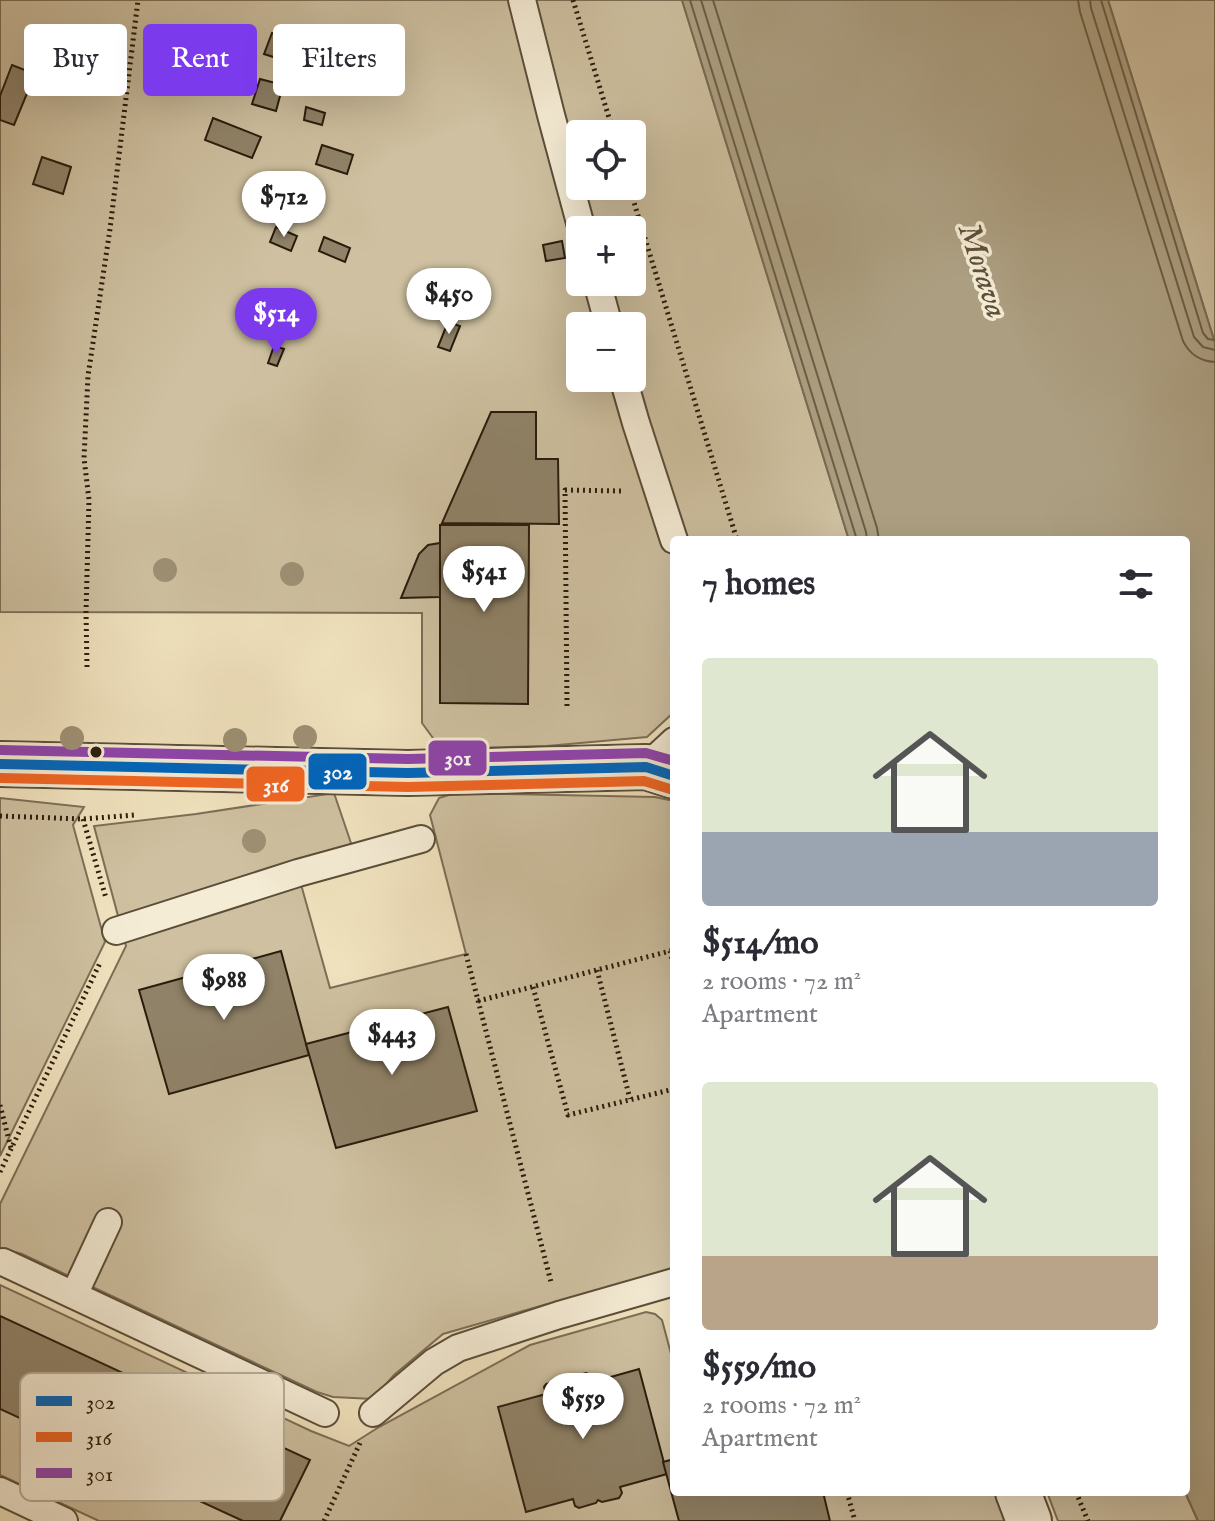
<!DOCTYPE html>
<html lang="en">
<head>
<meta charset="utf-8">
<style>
  body { margin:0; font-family:"IM FELL English",serif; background:#f2f2f3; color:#2b2b33; height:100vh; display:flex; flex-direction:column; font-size:30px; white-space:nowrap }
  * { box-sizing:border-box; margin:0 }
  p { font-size:26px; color:#7c7c81 }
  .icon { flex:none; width:44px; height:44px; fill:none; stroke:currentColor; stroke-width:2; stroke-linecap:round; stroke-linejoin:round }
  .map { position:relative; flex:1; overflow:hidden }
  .drawer { position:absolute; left:670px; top:536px; width:520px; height:960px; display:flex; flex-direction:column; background:#fff; border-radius:8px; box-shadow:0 8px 32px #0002 }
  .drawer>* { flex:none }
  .guide { position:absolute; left:24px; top:24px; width:526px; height:72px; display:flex; gap:16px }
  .fabs { position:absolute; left:566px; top:120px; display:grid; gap:16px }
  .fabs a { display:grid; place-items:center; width:80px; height:80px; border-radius:8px; background:#fff; box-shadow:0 8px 32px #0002; font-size:40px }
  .price { position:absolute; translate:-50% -68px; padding:0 18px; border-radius:28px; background:#fff; color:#222; font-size:26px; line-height:52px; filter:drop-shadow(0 2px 4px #0008) }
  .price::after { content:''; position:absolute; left:50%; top:48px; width:24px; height:18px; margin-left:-12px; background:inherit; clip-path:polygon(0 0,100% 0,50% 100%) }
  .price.selected { background:#7c3aed; color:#fff }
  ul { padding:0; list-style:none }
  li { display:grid; align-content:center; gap:16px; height:424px; padding:0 32px }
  li span { display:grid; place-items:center; height:248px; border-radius:8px; color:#555 }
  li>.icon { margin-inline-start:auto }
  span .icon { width:144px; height:144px; fill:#fffc; stroke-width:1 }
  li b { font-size:34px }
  h2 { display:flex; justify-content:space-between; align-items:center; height:96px; padding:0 32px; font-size:34px }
  .pill { padding:0 28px; border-radius:8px; background:#fff; box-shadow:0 8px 32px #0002; font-size:28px; line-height:72px }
  .pill.selected { background:#7c3aed; color:#fff }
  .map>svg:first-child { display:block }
</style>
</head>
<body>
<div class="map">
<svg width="1215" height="1521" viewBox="0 0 1215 1521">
  <rect width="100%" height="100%" fill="#f0e2be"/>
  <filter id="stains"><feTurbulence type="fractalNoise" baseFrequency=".0025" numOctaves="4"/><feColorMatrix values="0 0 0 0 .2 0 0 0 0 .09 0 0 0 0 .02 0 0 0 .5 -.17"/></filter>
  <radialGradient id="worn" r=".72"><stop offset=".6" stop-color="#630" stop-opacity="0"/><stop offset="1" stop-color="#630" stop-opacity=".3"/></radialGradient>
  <g fill="#cec0a0" stroke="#7c6e56" stroke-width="2" fill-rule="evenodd">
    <path d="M0 0H682L849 540H674V712L647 737 547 746 441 749 422 723V613L0 612ZM580 134H632V186H580ZM580 230H632V282H580ZM580 326H632V378H580Z"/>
    <polygon points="1108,0 1215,0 1215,343"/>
    <polygon points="334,793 352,846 295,863 330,988 466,954 430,815 439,798 455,793 655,797 674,801 674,1271 544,1305 443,1334 394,1375 373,1399 333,1397 317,1392 22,1254 8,1250 0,1270 0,1204 126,946 94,826 196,814"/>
    <polygon points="0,798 84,807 73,825 105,942 0,1156"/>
    <polygon points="0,1285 311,1431 349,1446 379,1427 530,1345 646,1312 655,1314 662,1320 674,1365 674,1492 997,1492 1008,1521 99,1521 0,1475"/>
    <polygon points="1047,1492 1185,1492 1198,1521 1058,1521"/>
  </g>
  <polygon fill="#ac9f81" stroke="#786b52" stroke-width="2" points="682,0 1108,0 1215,343 1215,1521 1198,1521 1185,1492 1186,540 849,540"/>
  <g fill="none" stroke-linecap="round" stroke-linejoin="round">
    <g stroke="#6a5e46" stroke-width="2">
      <polyline points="690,0 857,540"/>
      <polyline points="701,0 866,532 867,540"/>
      <polyline points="713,0 877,528 879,540"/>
      <path d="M1078 0 1080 12 1183 341C1190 355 1200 361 1215 362"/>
      <polyline points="1090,0 1091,8 1194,337 1203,347 1215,350"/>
      <polyline points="1101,0 1203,333 1208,339 1215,340"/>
    </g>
  </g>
  <g fill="#908369" stroke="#291c0c" stroke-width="2">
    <polygon points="272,33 293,40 286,61 264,54"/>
    <polygon points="12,65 35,74 14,125 0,120 0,96"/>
    <polygon points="77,68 91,72 85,93 70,89"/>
    <polygon points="260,79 283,85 276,111 252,104"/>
    <polygon points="306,107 325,113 322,125 304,120"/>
    <polygon points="213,118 261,137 252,158 205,140"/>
    <polygon points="322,145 353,155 347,174 316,164"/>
    <polygon points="42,157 71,167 63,194 33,184"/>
    <polygon points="276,227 297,236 291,251 270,242"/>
    <polygon points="324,237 350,248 345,262 319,251"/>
    <polygon points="562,241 565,258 546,261 543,245"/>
    <polygon points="448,322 460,326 450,351 438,347"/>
    <polygon points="274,346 284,349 277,366 268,363"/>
    <polygon points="491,412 536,412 536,459 558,459 559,524 442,523"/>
    <polygon points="440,525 529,525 528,704 440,703"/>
    <polygon points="440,543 440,597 401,598 419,554 428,545"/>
    <polygon points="281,951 309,1055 169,1094 139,990"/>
    <polygon points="448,1007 477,1111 336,1148 306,1044"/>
    <polygon points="0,1316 310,1460 280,1521 243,1521 0,1409"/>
    <polygon points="639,1369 667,1474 620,1487 622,1493 619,1498 602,1502 598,1500 596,1503 579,1508 575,1506 573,1499 526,1512 498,1407 546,1394 544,1387 546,1384 553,1382 556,1392 569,1388 567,1381 570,1378 586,1373 591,1375 593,1382"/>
    <polygon points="674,1459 674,1492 823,1492 830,1521 679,1521 663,1462"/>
  </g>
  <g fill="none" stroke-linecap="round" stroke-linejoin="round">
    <g stroke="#5b4e38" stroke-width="30">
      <g id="lane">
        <polyline points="522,0 551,115 582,230"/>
        <polyline points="597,282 609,326"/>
        <polyline points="623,378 636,423 674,540"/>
        <polyline points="646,767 674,741"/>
        <polyline points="116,931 298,873 421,839"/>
        <polyline points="3,1262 325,1413"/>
        <polyline points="74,1295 108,1222"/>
        <polyline points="373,1413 434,1362 458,1348 559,1315 674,1282"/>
        <polyline points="0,1491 64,1521"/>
      </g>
    </g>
    <g stroke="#5b4e38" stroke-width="48">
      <g id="street">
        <polyline points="0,764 408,773 646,767 674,776"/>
        <polyline points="1018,1492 1029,1521"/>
      </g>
    </g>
    <g stroke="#291c0c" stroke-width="5" stroke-dasharray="2 4" stroke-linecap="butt">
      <polyline points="573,0 614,134"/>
      <polyline points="629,186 737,540"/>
      <polyline points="87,667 86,612 89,500 84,458 88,376 110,229 138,0"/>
      <polyline points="567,706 565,490 621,491"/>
      <polyline points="0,816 83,819 135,815"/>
      <polyline points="83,819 106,898"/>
      <polyline points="466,954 551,1282"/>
      <polyline points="597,970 630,1099"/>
      <polyline points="533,987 568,1115 674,1089"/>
      <polyline points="478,1001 670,951 674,968"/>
      <polyline points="0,1105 11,1148"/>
      <polyline points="0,1172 100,963"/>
      <polyline points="847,1492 855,1521"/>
      <polyline points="1076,1492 1088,1521"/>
      <polyline points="324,1521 360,1443"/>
    </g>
    <use href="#lane" stroke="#f5ecd5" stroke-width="26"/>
    <use href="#street" stroke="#f5ecd5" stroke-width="44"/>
    <g stroke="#f5ecd5" stroke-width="16">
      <polyline id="bus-1" points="0,764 408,773 646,767 674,776"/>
    </g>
    <g stroke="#f5ecd5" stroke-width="16">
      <polyline id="bus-2" points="0,778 408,787 644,781 670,789"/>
    </g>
    <g stroke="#f5ecd5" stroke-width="16">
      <polyline id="bus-3" points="0,750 408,759 646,753 674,761"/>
    </g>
    <use href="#bus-1" stroke="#0065bd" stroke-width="10"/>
    <use href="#bus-2" stroke="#f26522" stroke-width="10"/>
    <use href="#bus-3" stroke="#8e44ad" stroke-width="10"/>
  </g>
  <g fill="#9e9074">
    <circle cx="165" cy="570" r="12"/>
    <circle cx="292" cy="574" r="12"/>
    <circle cx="305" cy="737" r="12"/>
    <circle cx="72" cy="738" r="12"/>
    <circle cx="235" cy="740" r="12"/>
    <circle cx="254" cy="841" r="12"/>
  </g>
  <circle fill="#291c0c" stroke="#f5ecd5" stroke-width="3" cx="96" cy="752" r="7"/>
  <g text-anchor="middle" stroke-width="7" stroke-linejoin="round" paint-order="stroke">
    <g font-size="32" font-style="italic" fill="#5d503b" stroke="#f5ecd5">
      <text transform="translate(984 270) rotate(72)" y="11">Morava</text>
    </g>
  </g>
  <rect x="20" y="1373" width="264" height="128" rx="12" fill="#f5ecd5" stroke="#b8ae99" stroke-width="2"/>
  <rect x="36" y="1396" width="36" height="10" fill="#0065bd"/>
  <rect x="36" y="1432" width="36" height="10" fill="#f26522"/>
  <rect x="36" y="1468" width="36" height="10" fill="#8e44ad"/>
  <g font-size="22" fill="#291c0c">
    <text x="86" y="1409">302</text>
    <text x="86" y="1445">316</text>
    <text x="86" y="1481">301</text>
  </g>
  <g stroke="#f5ecd5" stroke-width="3">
    <rect x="427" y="739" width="61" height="38" rx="8" fill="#8e44ad"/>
    <rect x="307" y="752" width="61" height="39" rx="8" fill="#0065bd"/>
    <rect x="245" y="765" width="61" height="38" rx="8" fill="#f26522"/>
  </g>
  <g font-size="22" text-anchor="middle" font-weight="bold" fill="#fff">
    <text x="458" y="765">301</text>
    <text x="338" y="779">302</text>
    <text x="276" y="792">316</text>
  </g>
  <rect width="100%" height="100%" filter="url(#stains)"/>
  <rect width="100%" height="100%" fill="url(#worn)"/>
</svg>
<div class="fabs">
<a><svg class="icon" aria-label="locate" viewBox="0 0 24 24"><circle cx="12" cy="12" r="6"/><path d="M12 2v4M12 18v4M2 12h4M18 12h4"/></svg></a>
<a>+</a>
<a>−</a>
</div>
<b class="price" style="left:284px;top:239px">$712</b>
<b class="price" style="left:449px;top:336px">$450</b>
<b class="price selected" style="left:276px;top:356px">$514</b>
<b class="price" style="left:484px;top:614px">$541</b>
<b class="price" style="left:224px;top:1022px">$988</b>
<b class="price" style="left:392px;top:1077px">$443</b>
<b class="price" style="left:583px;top:1441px">$559</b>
<div class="guide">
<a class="pill">Buy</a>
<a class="pill selected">Rent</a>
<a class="pill">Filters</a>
</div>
<section class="drawer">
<h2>7 homes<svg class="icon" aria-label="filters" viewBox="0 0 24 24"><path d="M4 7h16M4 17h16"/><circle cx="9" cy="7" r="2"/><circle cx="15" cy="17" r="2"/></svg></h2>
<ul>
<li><span style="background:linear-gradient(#dfe7d0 70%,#9aa5b1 0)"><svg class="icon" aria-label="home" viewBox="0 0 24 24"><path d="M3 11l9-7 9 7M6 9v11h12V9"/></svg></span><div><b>$514/mo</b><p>2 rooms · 72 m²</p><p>Apartment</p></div></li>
<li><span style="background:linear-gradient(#dfe7d0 70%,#b9a48a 0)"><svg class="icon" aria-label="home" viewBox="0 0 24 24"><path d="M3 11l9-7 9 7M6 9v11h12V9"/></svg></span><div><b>$559/mo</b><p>2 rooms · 72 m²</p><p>Apartment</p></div></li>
</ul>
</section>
</div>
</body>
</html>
